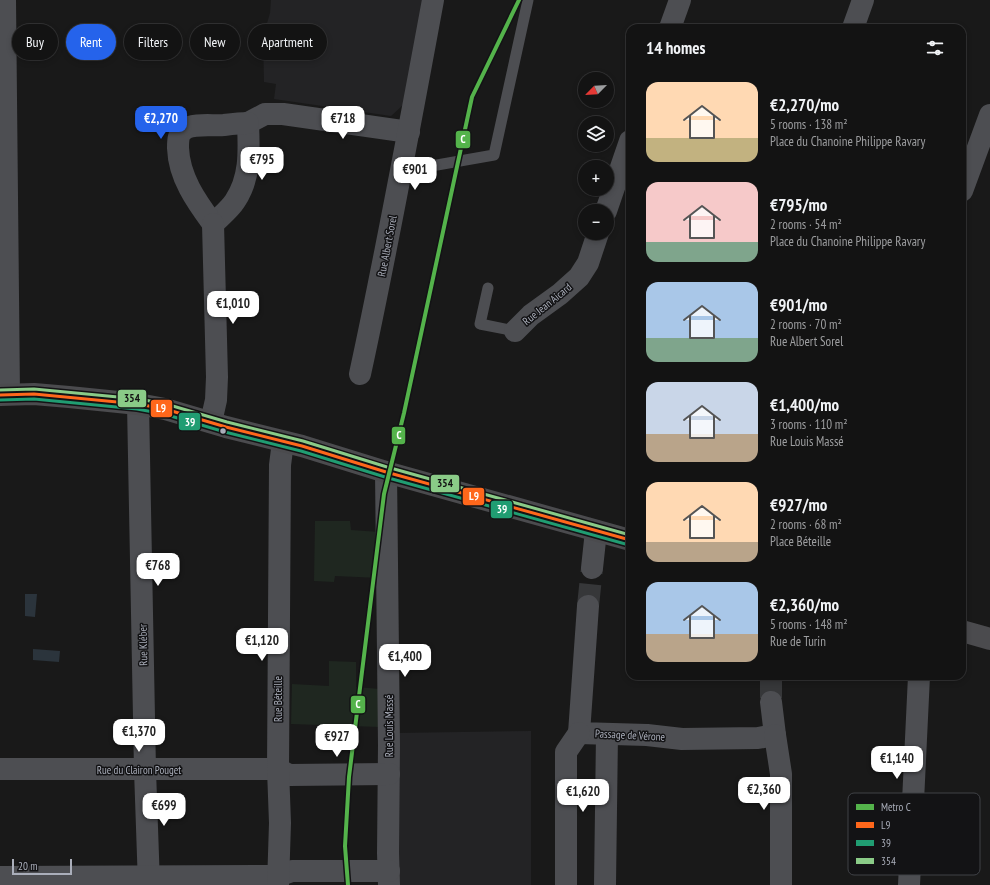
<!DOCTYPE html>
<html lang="en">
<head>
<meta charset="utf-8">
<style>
  body { margin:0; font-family:"PT Sans Narrow",sans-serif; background:#202021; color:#f1f3f6; height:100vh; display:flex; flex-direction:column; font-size:15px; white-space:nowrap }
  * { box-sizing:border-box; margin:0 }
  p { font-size:13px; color:#9d9ea0 }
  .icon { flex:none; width:22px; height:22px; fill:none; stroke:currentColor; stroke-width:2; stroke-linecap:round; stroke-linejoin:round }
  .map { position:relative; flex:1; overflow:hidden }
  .drawer { position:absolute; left:626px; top:24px; width:340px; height:656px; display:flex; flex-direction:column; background:#131313; border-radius:12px; box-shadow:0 2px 6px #0003,0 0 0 1px #323233 }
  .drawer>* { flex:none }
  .hud { position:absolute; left:12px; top:24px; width:380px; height:36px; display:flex; gap:8px }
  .needle { width:26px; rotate:246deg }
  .tools { position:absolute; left:578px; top:72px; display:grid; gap:8px }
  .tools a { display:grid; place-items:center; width:36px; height:36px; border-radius:50%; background:#131313; box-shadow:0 2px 6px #0003,0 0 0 1px #323233; font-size:20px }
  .scale { position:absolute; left:12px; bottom:10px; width:60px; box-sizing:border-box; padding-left:4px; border:2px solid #aaaeba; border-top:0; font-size:11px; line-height:14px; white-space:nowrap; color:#aaaeba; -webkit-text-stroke:3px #131315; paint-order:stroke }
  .price { position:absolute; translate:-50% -34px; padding:0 9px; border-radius:8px; background:#fff; color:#222; font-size:13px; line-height:26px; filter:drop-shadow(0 1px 2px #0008) }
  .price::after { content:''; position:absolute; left:50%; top:24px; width:12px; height:9px; margin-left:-6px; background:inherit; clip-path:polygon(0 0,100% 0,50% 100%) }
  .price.on { background:#2563eb; color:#fff }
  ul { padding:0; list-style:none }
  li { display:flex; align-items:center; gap:12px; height:100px; padding:0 20px }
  li span { display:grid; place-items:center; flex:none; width:112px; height:80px; border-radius:12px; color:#555 }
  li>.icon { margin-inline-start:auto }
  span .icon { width:48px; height:48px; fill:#fffc; stroke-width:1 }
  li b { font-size:17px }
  h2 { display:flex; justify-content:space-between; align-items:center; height:48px; padding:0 20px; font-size:17px }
  .tag { padding:0 14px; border-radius:18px; background:#131313; box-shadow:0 2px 6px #0003,0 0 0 1px #323233; font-size:14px; line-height:36px }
  .tag.on { background:#2563eb; color:#fff }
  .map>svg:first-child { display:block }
</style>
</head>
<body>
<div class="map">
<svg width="990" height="885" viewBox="0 0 990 885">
  <rect width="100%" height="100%" fill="#191919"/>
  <g fill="#232325">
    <polygon points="271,0 423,0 403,105 391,116 274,99 276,84 264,82 263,37 270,13"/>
    <polygon points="531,731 531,885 397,885 396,733"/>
  </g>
  <g fill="#1f2720">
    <polygon points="315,521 350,521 351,530 380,532 380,578 335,576 334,582 314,581"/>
    <polygon points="329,661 356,662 356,687 380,689 380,727 291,724 292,684 329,686"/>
  </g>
  <g fill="#2b343c">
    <polygon points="25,594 37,594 35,617 25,616"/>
    <polygon points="33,649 60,651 59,662 33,660"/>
  </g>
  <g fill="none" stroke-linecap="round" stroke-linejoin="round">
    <g stroke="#363739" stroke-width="22" stroke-dasharray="22 11" stroke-linecap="butt">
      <polyline points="588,606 592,568"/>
      <polyline points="771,676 771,702"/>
    </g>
    <g stroke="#4d4e52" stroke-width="11">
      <polyline points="403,168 437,165 494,155 528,0"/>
      <polyline points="488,288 480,324 515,331"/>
    </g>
    <g stroke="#4d4e52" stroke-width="22">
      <polyline points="5,0 9,394"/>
      <polyline points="670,28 680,0"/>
      <polyline points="853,28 863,0"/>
      <polyline points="962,191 990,115"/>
      <polyline points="606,211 630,141"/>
      <path d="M213 224C220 217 230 209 235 201 251 177 249 150 248 123L265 114H283L409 132"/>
      <path d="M213 224C196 201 179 177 178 148 178 140 178 133 185 129 193 123 214 126 224 125 232 124 240 123 248 123"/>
      <polyline points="515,331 531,315 560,294 579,277 588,263 598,233"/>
      <path d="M360 374C387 250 410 125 433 0"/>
      <polyline points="138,404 145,770 149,885"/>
      <polyline points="211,422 216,400 217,377 213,224"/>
      <polyline points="386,472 389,745 388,853 389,885"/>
      <polyline points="592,568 596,531"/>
      <polyline points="588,606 579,733 647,735 682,739 758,738 775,735 771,702"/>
      <polyline points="775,735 781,774 781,885"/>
      <polyline points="0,769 278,769 289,775 389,774"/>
      <polyline points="0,877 278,876 292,871 389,871"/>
      <polyline points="278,885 280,823 278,769 280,465 283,442"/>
      <polyline points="566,885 566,752 579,733"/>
      <polyline points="605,885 607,734"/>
      <polyline points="909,885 919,676"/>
    </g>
    <g stroke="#4b4b4e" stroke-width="22">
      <polyline points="0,395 34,394 69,397 138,404 165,409 226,427 302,446 386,472 630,540"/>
      <polyline points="962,631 990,639"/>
    </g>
    <g stroke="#131315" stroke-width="6">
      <polyline id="bus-1" points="0,395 34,394 138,404 165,409 226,427 302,446 386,472 630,540"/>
    </g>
    <g stroke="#131315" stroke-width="6">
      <polyline id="bus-2" points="0,400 34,399 137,409 164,414 225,432 301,451 385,477 629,545"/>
    </g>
    <g stroke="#131315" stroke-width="6">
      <polyline id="bus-3" points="0,390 34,389 139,399 166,404 227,422 303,441 387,467 630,535"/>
    </g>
    <use href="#bus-1" stroke="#ff671b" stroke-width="3"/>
    <use href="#bus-2" stroke="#209d72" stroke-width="3"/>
    <use href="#bus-3" stroke="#8acb87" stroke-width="3"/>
    <g stroke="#131315" stroke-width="7">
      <polyline id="metro-1" points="348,885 345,846 349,777 384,494 404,413 472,97 519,0"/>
    </g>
    <use href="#metro-1" stroke="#54b34b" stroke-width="4"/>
  </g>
  <circle fill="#aaaeba" stroke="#131315" stroke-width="1.5" cx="223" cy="431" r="3.5"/>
  <g text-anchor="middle" stroke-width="3" stroke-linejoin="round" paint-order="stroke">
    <g font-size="11" fill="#aaaeba" stroke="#131315">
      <text transform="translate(387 246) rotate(-79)" y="4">Rue Albert Sorel</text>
      <text transform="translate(547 304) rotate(-39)" y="4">Rue Jean Aicard</text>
      <text transform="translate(143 645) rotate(-91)" y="4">Rue Kléber</text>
      <text transform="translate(278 699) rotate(-90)" y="4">Rue Béteille</text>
      <text transform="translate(389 726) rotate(-90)" y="4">Rue Louis Massé</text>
      <text transform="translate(630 735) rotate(3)" y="4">Passage de Vérone</text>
      <text x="139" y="774">Rue du Clairon Pouget</text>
    </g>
  </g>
  <rect x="848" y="793" width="132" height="82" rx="6" fill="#131315" stroke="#404247" stroke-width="1"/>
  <rect x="856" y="804" width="18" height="6" fill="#54b34b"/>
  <rect x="856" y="822" width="18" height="6" fill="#ff671b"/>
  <rect x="856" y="840" width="18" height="6" fill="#209d72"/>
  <rect x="856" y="858" width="18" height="6" fill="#8acb87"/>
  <g font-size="11" fill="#aaaeba">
    <text x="881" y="811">Metro C</text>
    <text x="881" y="829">L9</text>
    <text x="881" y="847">39</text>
    <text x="881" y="865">354</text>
  </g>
  <g stroke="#131315" stroke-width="1.5">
    <rect x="455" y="130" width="16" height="19" rx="4" fill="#54b34b"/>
    <rect x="117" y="389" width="30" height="19" rx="4" fill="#8acb87"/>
    <rect x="150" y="399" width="23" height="19" rx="4" fill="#ff671b"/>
    <rect x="178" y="412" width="23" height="19" rx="4" fill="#209d72"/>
    <rect x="391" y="426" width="15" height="19" rx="4" fill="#54b34b"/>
    <rect x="430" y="474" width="30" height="19" rx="4" fill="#8acb87"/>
    <rect x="462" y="487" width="23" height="19" rx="4" fill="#ff671b"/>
    <rect x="490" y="500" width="23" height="19" rx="4" fill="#209d72"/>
    <rect x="350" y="695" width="16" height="19" rx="4" fill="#54b34b"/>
  </g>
  <g font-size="11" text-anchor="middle" font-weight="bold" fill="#fff">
    <text x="463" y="143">C</text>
    <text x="161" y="412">L9</text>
    <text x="190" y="426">39</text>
    <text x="399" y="439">C</text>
    <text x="474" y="500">L9</text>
    <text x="502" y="513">39</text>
    <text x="358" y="708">C</text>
  </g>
  <g font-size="11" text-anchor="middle" font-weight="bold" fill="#111">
    <text x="132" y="402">354</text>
    <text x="445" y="487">354</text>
  </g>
</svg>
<div class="tools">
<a><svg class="needle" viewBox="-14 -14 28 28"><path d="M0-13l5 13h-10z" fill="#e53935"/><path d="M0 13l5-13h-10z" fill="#9d9ea0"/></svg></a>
<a><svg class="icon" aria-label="layers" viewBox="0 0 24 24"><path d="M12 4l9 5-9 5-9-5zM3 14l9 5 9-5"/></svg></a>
<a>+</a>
<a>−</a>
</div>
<div class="scale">20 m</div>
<b class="price on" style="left:161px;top:140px">€2,270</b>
<b class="price" style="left:343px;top:140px">€718</b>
<b class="price" style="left:262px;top:181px">€795</b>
<b class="price" style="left:415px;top:191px">€901</b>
<b class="price" style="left:233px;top:325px">€1,010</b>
<b class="price" style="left:158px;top:587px">€768</b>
<b class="price" style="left:262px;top:662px">€1,120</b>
<b class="price" style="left:405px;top:678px">€1,400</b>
<b class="price" style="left:139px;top:753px">€1,370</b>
<b class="price" style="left:337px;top:758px">€927</b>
<b class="price" style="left:897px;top:780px">€1,140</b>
<b class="price" style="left:764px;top:811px">€2,360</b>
<b class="price" style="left:583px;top:813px">€1,620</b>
<b class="price" style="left:164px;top:827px">€699</b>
<div class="hud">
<a class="tag">Buy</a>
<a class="tag on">Rent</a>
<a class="tag">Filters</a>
<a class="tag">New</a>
<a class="tag">Apartment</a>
</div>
<section class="drawer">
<h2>14 homes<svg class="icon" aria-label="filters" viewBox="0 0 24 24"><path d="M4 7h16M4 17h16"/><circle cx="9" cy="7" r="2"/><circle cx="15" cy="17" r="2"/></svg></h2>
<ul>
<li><span style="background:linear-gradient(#ffd9b3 70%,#c2b280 0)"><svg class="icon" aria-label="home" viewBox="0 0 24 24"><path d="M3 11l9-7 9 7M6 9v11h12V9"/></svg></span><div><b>€2,270/mo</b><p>5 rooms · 138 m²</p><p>Place du Chanoine Philippe Ravary</p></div></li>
<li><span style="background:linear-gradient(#f6c9c9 75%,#7fa58c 0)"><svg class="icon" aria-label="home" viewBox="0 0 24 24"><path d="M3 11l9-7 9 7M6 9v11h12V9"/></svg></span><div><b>€795/mo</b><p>2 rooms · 54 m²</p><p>Place du Chanoine Philippe Ravary</p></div></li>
<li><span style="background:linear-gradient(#a9c7e8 70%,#7fa58c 0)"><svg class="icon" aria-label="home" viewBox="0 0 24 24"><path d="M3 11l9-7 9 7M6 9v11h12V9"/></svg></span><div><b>€901/mo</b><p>2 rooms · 70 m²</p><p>Rue Albert Sorel</p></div></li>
<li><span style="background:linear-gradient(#c9d6e8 65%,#b9a48a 0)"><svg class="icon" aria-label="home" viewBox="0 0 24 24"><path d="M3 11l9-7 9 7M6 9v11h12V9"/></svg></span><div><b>€1,400/mo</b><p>3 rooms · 110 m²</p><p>Rue Louis Massé</p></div></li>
<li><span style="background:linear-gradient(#ffd9b3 75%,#b9a48a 0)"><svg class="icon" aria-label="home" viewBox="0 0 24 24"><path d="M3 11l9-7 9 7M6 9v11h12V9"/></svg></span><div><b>€927/mo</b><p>2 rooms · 68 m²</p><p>Place Béteille</p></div></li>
<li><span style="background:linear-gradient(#a9c7e8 65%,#b9a48a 0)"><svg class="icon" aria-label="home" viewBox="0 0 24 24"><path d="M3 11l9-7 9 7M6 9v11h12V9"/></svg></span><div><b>€2,360/mo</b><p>5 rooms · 148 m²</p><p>Rue de Turin</p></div></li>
</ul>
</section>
</div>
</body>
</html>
